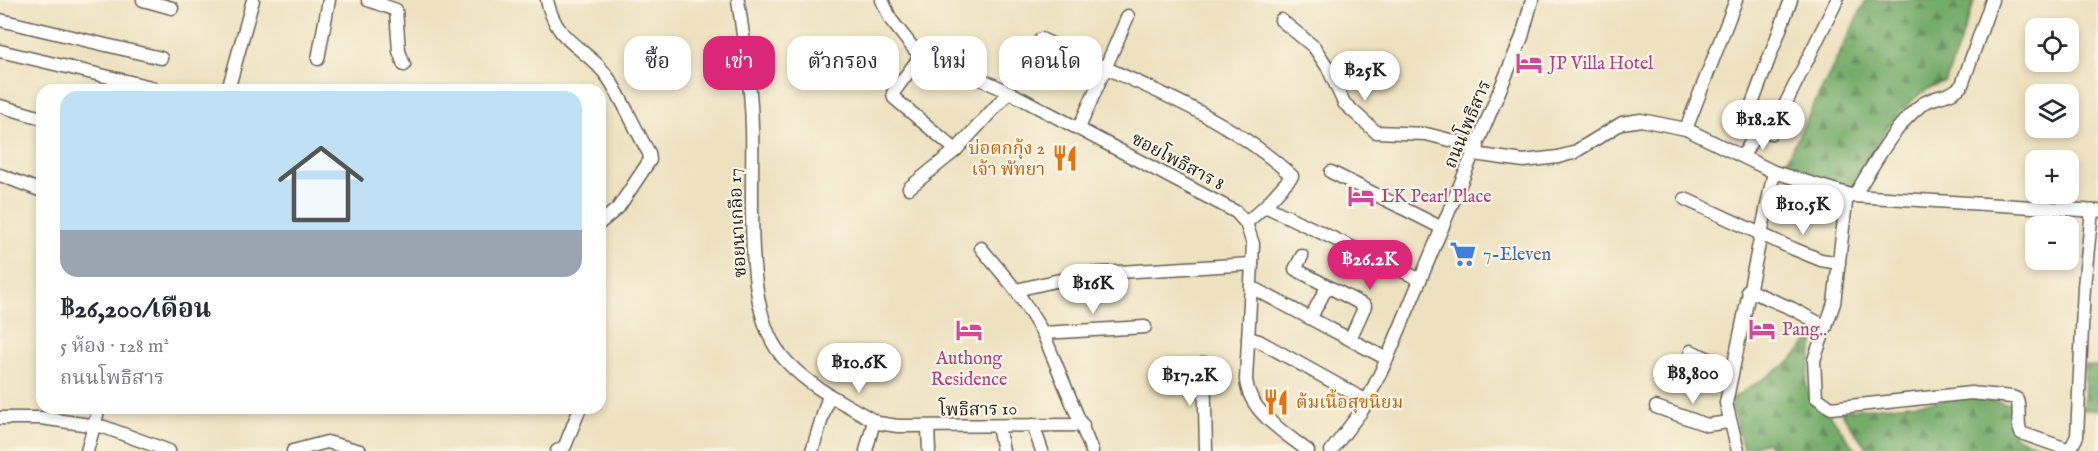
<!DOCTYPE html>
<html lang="th">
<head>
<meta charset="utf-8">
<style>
  body { margin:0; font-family:"IM FELL English","Noto Serif Thai",serif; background:#f2f2f3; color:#2b2b33; height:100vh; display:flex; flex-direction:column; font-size:22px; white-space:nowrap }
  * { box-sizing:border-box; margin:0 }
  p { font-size:20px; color:#7c7c81 }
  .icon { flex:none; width:33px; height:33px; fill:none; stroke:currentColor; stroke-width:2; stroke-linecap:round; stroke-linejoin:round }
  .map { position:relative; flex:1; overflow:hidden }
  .sheet { position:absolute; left:36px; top:84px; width:570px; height:330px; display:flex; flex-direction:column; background:#fff; border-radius:18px; box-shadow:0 3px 9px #0003 }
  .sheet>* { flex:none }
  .guide { position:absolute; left:624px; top:36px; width:570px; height:54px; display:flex; gap:12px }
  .tools { position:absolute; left:2025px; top:18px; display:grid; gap:12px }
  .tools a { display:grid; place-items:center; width:54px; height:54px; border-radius:12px; background:#fff; box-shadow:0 3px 9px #0003; font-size:30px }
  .price { position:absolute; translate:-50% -51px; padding:0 14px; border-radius:21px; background:#fff; color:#222; font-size:20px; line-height:39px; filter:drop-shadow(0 2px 3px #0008) }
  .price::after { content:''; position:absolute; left:50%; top:36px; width:18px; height:14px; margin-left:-9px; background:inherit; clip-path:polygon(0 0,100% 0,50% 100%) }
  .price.selected { background:#db2777; color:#fff }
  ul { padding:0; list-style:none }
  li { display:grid; align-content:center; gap:12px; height:318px; padding:0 24px }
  li span { display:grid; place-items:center; height:186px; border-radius:18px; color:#555 }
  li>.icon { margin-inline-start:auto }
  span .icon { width:108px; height:108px; fill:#fffc; stroke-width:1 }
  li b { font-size:26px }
  .pill { padding:0 21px; border-radius:18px; background:#fff; box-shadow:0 3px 9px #0003; font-size:21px; line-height:54px }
  .pill.selected { background:#db2777; color:#fff }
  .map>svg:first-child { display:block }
</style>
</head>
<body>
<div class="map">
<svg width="2098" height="451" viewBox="0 0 2098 451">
  <defs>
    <pattern id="forest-firs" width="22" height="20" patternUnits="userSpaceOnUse" patternTransform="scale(1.5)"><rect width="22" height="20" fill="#76ac6a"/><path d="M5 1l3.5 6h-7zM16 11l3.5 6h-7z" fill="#608b56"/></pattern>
  </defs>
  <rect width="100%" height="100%" fill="#fcf5e5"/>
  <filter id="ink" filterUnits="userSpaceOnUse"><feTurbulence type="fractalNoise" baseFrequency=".0167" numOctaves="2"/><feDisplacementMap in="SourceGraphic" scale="12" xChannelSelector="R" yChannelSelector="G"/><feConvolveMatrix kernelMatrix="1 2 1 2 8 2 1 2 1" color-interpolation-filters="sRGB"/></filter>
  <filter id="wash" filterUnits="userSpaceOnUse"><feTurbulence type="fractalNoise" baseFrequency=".008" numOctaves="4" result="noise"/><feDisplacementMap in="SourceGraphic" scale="24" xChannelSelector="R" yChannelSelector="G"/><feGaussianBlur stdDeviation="1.35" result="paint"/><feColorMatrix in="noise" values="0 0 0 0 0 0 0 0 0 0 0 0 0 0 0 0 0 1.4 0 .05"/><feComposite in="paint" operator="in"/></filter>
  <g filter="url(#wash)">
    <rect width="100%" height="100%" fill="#ede1bf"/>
    <g fill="url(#forest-firs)" stroke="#496443" stroke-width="1.5">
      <path d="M1866 0H1975L1946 81C1897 97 1875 148 1849 189L1782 169Z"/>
      <polygon points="1816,332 1806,384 1810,399 1831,416 1856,451 1770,451 1767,442 1743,449 1730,400 1790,362"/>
      <polygon points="2085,365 2098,366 2098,410 2084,410"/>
      <polygon points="1970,398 2011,404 2013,436 2055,451 1869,451 1840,411"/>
    </g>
  </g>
  <g filter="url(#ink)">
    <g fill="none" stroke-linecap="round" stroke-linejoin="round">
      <g stroke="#656155" stroke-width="15">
        <g id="minor">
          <polyline points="143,0 172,8"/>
          <polyline points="368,0 396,10 399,51 404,65"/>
          <path d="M547 0C557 46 587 46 609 79 624 102 635 129 649 153L650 160 618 208 600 223"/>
          <path d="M738 0C744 42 751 84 752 127 754 186 744 291 773 343 785 365 808 382 829 395L812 451"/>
          <path d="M882 0 891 20 914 49 1009 92 1236 212 1246 223 1253 244 1246 380C1249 412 1285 433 1308 451"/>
          <polyline points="1791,0 1746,120 1771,133 1837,0"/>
          <polyline points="0,20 161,58"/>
          <polyline points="1281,20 1314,47 1328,68 1344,103 1376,132 1426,134 1478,147"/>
          <path d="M1041 39C1126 79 1222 111 1292 176L1265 206 1246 223"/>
          <polyline points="0,51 151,87"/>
          <polyline points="922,54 893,93 894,98 956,150"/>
          <polyline points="318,59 329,0"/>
          <polyline points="228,90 253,0"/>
          <polyline points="0,106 42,118"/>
          <polyline points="1079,128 1128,16"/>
          <polyline points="1686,129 1736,0"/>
          <polyline points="1474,154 1524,161 1558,157 1573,153 1622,123 1641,120 1686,129 1774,172 1854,196 2098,211"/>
          <polyline points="1743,156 1759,128"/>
          <polyline points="1331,172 1442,228"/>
          <polyline points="0,175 42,191"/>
          <polyline points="909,188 956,150 1009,92"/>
          <path d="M1847 194 1834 303 1814 360 1816 397 1831 408 1971 393 2012 397 2017 399C2021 410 2016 422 2021 433L2070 450 2077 436 2084 286 2092 211"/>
          <path d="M1854 196C1874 165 1892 128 1921 105 1934 95 1951 98 1962 85L1992 0"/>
          <polyline points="1685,199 1789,247 1821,260 1839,263"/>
          <polyline points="1265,206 1419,279"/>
          <polyline points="981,248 1016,290 1043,333 1092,451"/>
          <polyline points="1302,256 1295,269 1365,306 1350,339"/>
          <polyline points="1251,287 1387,359"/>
          <polyline points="1016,290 1086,274 1252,264"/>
          <polyline points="1748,290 1793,309 1826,327"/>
          <polyline points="1311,317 1327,287"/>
          <polyline points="1043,333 1145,327"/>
          <polyline points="1248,338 1259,341 1367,401"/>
          <polyline points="1691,351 1732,369"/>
          <polyline points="1204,363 1206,451"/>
          <polyline points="829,395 878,423 898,426 1083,425"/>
          <polyline points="1656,407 1707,425 1729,422"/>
          <polyline points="0,418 41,418 104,427 169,451"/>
          <polyline points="1033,425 1042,451"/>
          <polyline points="998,426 1003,451"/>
          <polyline points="928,428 929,451"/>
          <polyline points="87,451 99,408"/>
          <polyline points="293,451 327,442 360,451"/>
          <polyline points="557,451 565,446 580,408"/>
          <polyline points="866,451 874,421"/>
          <polyline points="1331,451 1363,409 1387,359 1522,37 1532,0"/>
          <polyline points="1738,451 1726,403 1774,172"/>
        </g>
      </g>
      <use href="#minor" stroke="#fff" stroke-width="12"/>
    </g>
  </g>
  <defs>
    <g id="hotel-bare" transform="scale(2.07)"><path d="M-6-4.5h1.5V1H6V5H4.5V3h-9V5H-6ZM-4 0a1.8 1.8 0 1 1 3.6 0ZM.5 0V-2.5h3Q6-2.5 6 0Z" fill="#d1479c" stroke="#fcf5e5" stroke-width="2.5" paint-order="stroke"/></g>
    <g id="restaurant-bare" transform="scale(2.07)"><path d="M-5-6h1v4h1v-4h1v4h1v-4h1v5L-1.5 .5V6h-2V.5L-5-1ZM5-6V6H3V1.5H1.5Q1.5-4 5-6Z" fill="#e8710a" stroke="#fcf5e5" stroke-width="2.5" paint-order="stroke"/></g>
    <g id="supermarket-bare" transform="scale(2.07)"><path d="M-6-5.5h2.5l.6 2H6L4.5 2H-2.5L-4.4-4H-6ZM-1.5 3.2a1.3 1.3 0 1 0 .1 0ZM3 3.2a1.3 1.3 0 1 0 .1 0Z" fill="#3f7fe0" stroke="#fcf5e5" stroke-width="2.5" paint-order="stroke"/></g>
  </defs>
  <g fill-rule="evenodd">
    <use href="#hotel-bare" x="1529" y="63"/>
    <use href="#restaurant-bare" x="1065" y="158"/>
    <use href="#hotel-bare" x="1361" y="196"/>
    <use href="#supermarket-bare" x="1463" y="254"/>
    <use href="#hotel-bare" x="1762" y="329"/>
    <use href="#hotel-bare" x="969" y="330"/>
    <use href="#restaurant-bare" x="1276" y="402"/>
  </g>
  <g text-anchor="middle" stroke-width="4.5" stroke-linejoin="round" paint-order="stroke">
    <g font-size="18" fill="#b23c85" stroke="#fcf5e5" text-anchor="start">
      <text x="1549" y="69">JP Villa Hotel</text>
      <text x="1381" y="202">LK Pearl Place</text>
      <text x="1782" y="335">Pang..</text>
      <text x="969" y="364" text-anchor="middle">Authong<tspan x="969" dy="21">Residence</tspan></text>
    </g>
    <g font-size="18" fill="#1c1c1c" stroke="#fcf5e5">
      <text transform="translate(1467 124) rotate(-67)" y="6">ถนนโพธิสาร</text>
      <text transform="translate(1178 161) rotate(28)" y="6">ซอยโพธิสาร 8</text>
      <text transform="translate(737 223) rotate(-93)" y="6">ซอยนาเกลือ 17</text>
      <text transform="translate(978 409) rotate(-1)" y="6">โพธิสาร 10</text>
    </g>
    <g font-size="18" fill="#c56008" stroke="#fcf5e5" text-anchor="end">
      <text x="1045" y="154">บ่อตกกุ้ง 2<tspan x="1045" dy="21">เจ้า พัทยา</tspan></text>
      <text x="1296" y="408" text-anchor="start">ต้มเนื้อสุขนิยม</text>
    </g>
    <g font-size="18" fill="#366cbe" stroke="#fcf5e5" text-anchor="start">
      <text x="1483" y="260">7-Eleven</text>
    </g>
  </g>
</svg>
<div class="tools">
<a><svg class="icon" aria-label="locate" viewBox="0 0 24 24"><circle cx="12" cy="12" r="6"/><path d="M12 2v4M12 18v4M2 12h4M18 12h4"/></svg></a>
<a><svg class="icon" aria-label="layers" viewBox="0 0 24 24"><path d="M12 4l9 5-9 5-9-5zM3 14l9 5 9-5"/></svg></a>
<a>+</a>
<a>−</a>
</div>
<b class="price" style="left:1365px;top:102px">฿25K</b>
<b class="price" style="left:1763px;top:151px">฿18.2K</b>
<b class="price" style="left:1803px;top:236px">฿10.5K</b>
<b class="price selected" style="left:1370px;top:291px">฿26.2K</b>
<b class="price" style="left:1093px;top:315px">฿16K</b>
<b class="price" style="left:859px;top:394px">฿10.6K</b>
<b class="price" style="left:1693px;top:405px">฿8,800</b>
<b class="price" style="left:1190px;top:407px">฿17.2K</b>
<div class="guide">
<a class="pill">ซื้อ</a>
<a class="pill selected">เช่า</a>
<a class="pill">ตัวกรอง</a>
<a class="pill">ใหม่</a>
<a class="pill">คอนโด</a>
</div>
<section class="sheet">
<ul>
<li><span style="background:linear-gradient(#bfe0f5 75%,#9aa5b1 0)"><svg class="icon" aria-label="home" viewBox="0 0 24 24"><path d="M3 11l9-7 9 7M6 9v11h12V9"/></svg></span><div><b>฿26,200/เดือน</b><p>5 ห้อง · 128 m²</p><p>ถนนโพธิสาร</p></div></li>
</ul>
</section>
</div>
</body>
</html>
